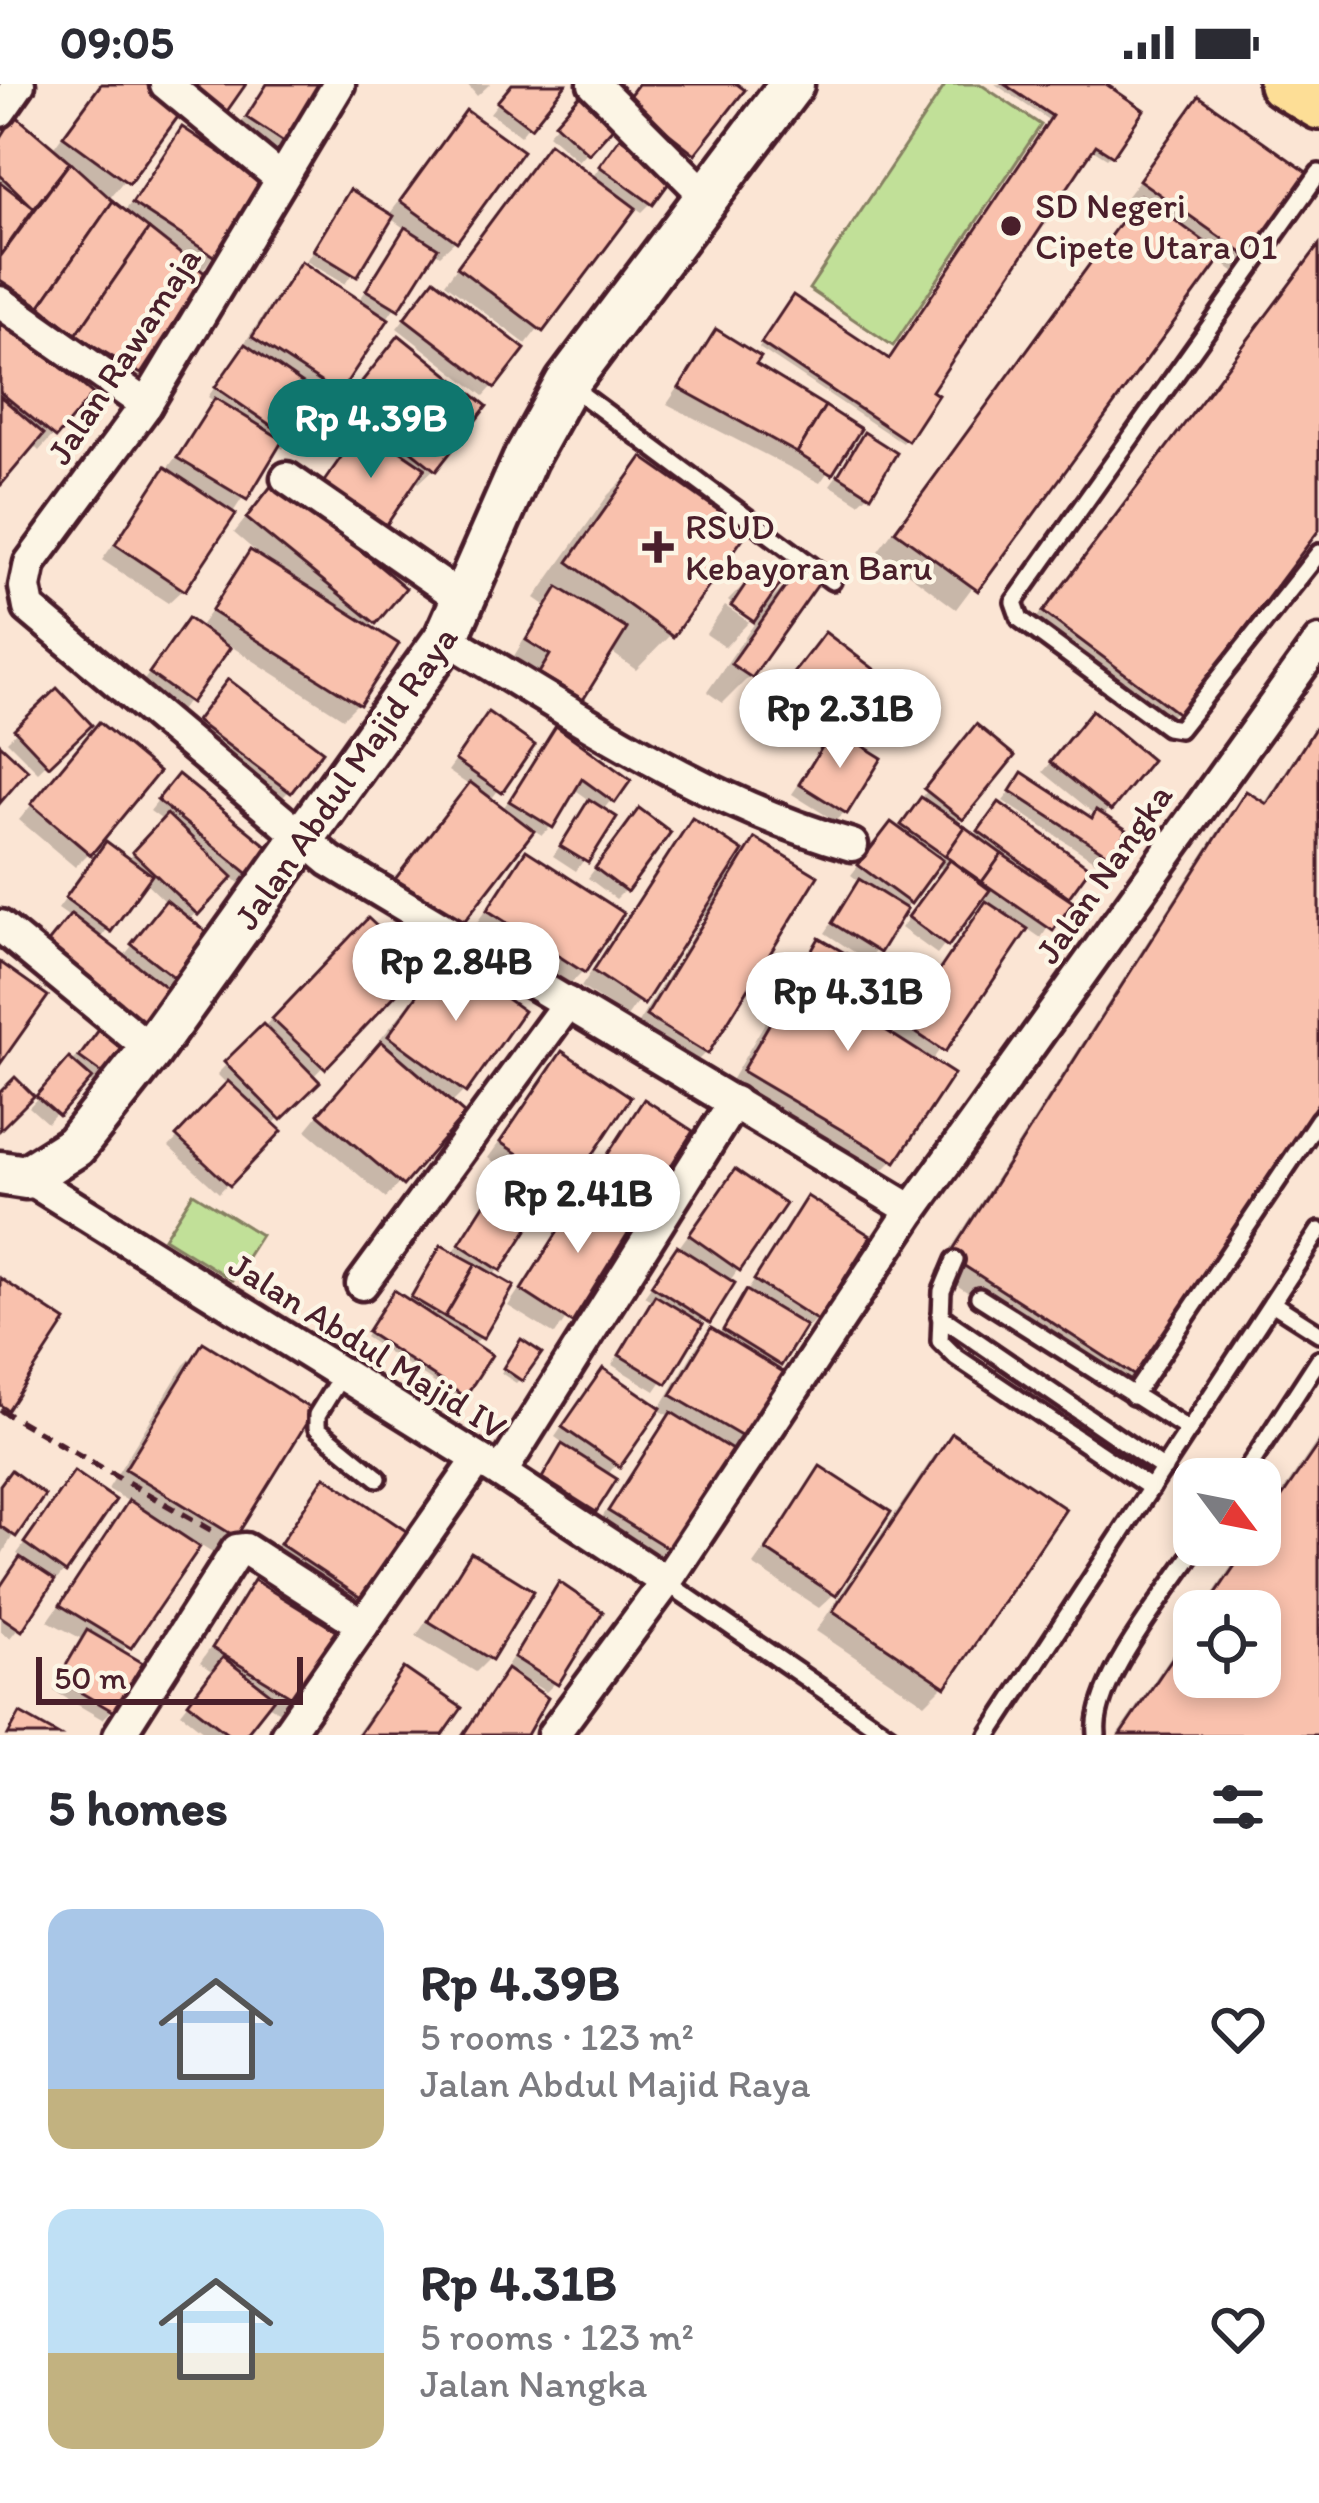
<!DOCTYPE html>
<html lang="en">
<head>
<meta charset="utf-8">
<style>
  body { margin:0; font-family:Itim,sans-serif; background:#f7f7f7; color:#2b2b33; height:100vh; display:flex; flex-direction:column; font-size:45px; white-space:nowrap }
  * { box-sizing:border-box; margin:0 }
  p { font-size:39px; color:#7c7c81 }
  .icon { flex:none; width:66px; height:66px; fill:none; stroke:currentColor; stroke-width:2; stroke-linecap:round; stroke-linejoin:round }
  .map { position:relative; height:1651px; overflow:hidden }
  .sheet { display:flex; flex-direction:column; background:#fff; flex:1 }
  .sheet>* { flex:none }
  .needle { width:78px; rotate:122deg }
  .controls { position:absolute; left:1173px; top:1374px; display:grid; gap:24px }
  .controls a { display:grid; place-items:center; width:108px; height:108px; border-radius:24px; background:#fff; box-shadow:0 6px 18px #0003; font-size:60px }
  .scale { position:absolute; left:36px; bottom:30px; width:267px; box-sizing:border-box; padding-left:12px; border:6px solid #4a1f2b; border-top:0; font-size:33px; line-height:42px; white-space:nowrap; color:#4a1f2b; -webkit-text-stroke:9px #fcf5e5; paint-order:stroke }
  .price { position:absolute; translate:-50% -102px; padding:0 27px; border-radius:42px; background:#fff; color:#222; font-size:39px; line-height:78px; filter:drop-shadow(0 3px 6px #0008) }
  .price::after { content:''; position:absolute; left:50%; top:72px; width:36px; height:27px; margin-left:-18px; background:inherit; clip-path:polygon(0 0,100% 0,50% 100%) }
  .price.current { background:#0f766e; color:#fff }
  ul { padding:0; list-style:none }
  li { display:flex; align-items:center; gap:36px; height:300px; padding:0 48px }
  li span { display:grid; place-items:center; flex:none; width:336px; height:240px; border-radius:24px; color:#555 }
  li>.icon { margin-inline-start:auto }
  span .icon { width:144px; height:144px; fill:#fffc; stroke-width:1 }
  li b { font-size:51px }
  h2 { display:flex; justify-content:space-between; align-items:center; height:144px; padding:0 48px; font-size:51px }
  .status { display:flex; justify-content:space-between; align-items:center; height:84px; padding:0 60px; background:#fff; direction:ltr }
  .status svg { height:33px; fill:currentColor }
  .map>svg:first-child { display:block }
</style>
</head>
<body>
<div class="status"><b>09:05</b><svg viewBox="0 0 49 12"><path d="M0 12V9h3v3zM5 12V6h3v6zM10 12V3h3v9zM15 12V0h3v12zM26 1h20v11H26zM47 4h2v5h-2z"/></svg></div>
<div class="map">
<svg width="1319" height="1651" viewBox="0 0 1319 1651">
  <rect width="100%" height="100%" fill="#fbe5d4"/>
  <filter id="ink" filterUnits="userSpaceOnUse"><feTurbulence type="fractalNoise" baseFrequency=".00833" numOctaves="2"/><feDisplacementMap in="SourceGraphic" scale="24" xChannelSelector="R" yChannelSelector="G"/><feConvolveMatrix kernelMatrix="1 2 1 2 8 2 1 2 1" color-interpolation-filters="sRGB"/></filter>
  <g filter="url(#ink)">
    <g fill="#c1e098" stroke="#868062" stroke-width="3">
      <polygon points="946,0 980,0 1041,41 893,262 809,205"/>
      <polygon points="193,1109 261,1151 232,1196 164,1154"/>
    </g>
    <g fill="#0003" fill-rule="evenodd">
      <polygon points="100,0 148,4 242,0 181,23 110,114 125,127 183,47 213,171 124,303 0,220 0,54 15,35 52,66"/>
      <polygon points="267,0 323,0 276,67 238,44"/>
      <polygon points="467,0 490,0 477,12"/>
      <polygon points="513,0 562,0 520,52 490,29"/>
      <polygon points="638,0 732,0 741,7 679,83 613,32"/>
      <polygon points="995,0 1100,0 1111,70 1107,74 1091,64 928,308 934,312 902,359 759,264 790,219 889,279 1050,37"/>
      <polygon points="582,13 612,40 578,77 548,50"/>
      <polygon points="1200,16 1249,173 1235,188 1217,175 956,525 878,467 1137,119 1127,112"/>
      <polygon points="466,30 519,67 455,157 440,171 433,166 337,309 322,323 317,320 283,365 277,361 183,505 168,519 102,476 215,318 208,313 287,196 301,181 358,218 407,146 390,134 345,200 306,177 342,118 351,109 388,132"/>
      <polygon points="611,67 651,119 642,128 633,122 526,260 445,199 535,78 591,95"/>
      <polygon points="1319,159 1319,441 1159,648 1026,548"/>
      <polygon points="425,208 493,302 484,312 397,244"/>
      <polygon points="0,235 89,311 39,367 32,360 0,397"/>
      <polygon points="716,249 752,281 857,346 820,399 667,320"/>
      <polygon points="384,269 434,385 419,399 414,395 358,468 402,504 368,544 358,619 343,634 229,561 180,627 142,599 179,548 198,545 254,466 234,449 262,414 305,424 358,351 335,332"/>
      <polygon points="865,352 869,410 859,419 830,401"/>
      <polygon points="642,377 744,448 670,551 636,586 610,567 566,629 526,605 538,587 514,572 545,521 535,514 608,411"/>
      <polygon points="758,486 765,522 799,488 750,592 723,619 707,608 759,533 751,537 728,517"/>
      <polygon points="725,522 749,538 725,563 706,550"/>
      <polygon points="811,567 907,613 864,667 845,728 835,737 792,710 833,649 817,637 802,659 779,644 795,620 779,608"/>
      <polygon points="228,599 289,707 275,721 184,653"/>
      <polygon points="57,608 87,641 38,688 7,657"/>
      <polygon points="488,632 531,662 490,717 502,726 556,646 627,697 602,727 613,734 576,787 553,772 591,717 573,704 551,742 542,751 532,745 440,860 380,815 470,702 448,687"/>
      <polygon points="1319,635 1319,1012 1124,1308 936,1188 1232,725 1247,711 1263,722"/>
      <polygon points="1083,640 1109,725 1100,733 1107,770 1098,779 1003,717 1023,692 1091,736 1096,731 1043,688"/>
      <polygon points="967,653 961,734 955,740 974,753 990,731 1086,785 1041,854 1025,843 931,978 893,1076 874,1095 725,1007 801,877 820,858 880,946 892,954 989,818 981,813 937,870 901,844 943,786 936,781 868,877 825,849 860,798 851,791 882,751 898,746"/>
      <polygon points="85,656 89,769 75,783 19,736"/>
      <path d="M169 703 274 772 246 804 230 792 188 837 214 858 143 943 71 834 58 825 97 771 127 777 164 737 150 727ZM144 797 167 819 122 874 99 856Z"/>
      <polygon points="630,737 625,806 616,815 588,794"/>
      <polygon points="692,738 743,771 756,758 706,968 691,983 633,947 705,832 700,829 627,933 581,903"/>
      <polygon points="526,770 583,887 569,901 475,841"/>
      <polygon points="368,838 417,884 312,994 315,998 271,1042 277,1047 219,1109 169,1063 228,1001 217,990"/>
      <polygon points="446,875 464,1007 450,1021 460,1030 386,1114 306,1046"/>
      <polygon points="102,947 106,1008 87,996 47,1039 29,1023"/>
      <polygon points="562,971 568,1103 553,1117 488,1074"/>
      <polygon points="644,1018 638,1127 555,1251 508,1222"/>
      <polygon points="501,1097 499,1185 491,1193 481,1253 472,1262 459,1315 365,1253 391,1214 407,1218 442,1165 452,1170"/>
      <polygon points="726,1098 738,1185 655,1307 612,1281 653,1217 644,1212"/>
      <polygon points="807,1116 815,1235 773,1285 781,1290 672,1466 658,1481 596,1442 671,1333 659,1326 697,1262 711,1248 718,1252"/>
      <polygon points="203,1262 233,1451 214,1470 198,1460 121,1570 111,1626 102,1635 54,1607 84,1556 48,1537 131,1419 108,1405 184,1281"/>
      <polygon points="518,1263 520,1295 516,1299 501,1289"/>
      <polygon points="594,1297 657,1325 607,1392 584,1435 534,1404 566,1361 555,1353"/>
      <polygon points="953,1353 944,1601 925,1620 816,1547 934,1372"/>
      <polygon points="1319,1354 1318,1651 1117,1651 1194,1538 1194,1593 1260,1593 1260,1527 1201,1527 1246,1461 1260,1461 1260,1441"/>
      <polygon points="821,1386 834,1510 819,1524 753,1481"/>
      <polygon points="74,1391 64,1487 10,1554 0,1547 0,1503 23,1474 17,1470"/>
      <polygon points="325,1396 364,1516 350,1531 267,1475"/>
      <polygon points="0,1402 13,1451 0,1474"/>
      <polygon points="471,1472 490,1574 476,1588 416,1552"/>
      <polygon points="254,1500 339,1552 285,1631 266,1620 242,1651 209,1651 181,1629 213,1588 200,1579"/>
      <polygon points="560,1502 555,1599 546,1608 528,1597 525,1601 524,1651 462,1651 511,1586 506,1583"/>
      <polygon points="404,1587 439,1651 355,1651 390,1602"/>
    </g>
    <g fill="#f9c1ad" stroke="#4a1f2b" stroke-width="3">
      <polygon points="101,0 147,0 183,26 129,100 63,52"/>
      <polygon points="182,0 246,0 225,30"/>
      <polygon points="267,0 326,0 287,60 246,33"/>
      <polygon points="512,0 566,0 531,44 497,18"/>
      <polygon points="638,0 737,0 745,6 695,70 626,16"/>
      <polygon points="1004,0 1106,0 1144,26 1113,72 1096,61 932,307 938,311 908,357 761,259 793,211 889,275 1052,32"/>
      <polygon points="582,9 616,40 589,70 555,39"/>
      <polygon points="1199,12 1311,91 1251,175 1139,96"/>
      <polygon points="466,26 523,67 457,158 400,117"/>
      <polygon points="15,31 70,78 34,124 0,91 0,55"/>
      <polygon points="182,43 265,98 215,173 132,119"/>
      <polygon points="620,53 674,92 653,121 599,82"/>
      <polygon points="549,59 636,124 543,248 457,183"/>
      <polygon points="70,78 113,117 40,222 0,196 0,173"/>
      <polygon points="0,98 34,124 0,172"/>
      <polygon points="350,105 394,132 357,193 313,166"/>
      <polygon points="1140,111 1223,171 978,507 895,447"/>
      <polygon points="113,117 149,145 76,251 40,222"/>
      <polygon points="405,143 438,164 399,226 366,206"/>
      <polygon points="149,145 206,190 141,290 76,251"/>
      <polygon points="1319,161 1319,446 1180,631 1043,528"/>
      <polygon points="301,177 389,235 339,310 252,253"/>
      <polygon points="434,195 525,265 495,304 404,234"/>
      <polygon points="0,231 93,310 56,354 0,308"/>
      <polygon points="716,245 761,273 756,280 825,322 797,369 679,304"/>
      <polygon points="399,251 487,322 436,387 347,316"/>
      <polygon points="245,260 325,315 295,358 215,303"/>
      <polygon points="0,312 44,350 1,401 0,400"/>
      <polygon points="215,314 283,356 247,416 177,374"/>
      <polygon points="825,322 861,345 832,391 797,369"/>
      <polygon points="363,342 425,384 379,452 316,409"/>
      <polygon points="864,348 897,369 871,412 838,391"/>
      <polygon points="642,373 748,447 673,553 568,478"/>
      <polygon points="165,383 236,430 185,507 115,460"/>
      <polygon points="276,396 406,504 376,540 246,434"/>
      <polygon points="250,466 399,560 360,621 211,527"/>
      <polygon points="757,483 781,499 754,538 731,522"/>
      <polygon points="799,484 819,499 752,594 731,580"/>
      <polygon points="558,503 627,545 583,616 539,589 550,571 526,556"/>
      <polygon points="188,534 230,564 191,619 149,589"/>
      <polygon points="825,548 911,613 878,657 791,592"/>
      <polygon points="228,595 323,667 291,709 196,637"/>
      <polygon points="57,604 92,641 49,682 14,645"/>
      <polygon points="799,611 826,629 808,657 780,639"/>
      <polygon points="1092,626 1152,676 1111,727 1050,678"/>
      <polygon points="488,628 535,661 502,709 455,676"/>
      <polygon points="99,638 159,688 91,771 31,720"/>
      <polygon points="1319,638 1319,1017 1141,1296 949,1172 1246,707 1267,720"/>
      <polygon points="976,640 1015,672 963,736 924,705"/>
      <polygon points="556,642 631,696 615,719 582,695 553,744 509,717"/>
      <polygon points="834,644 882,674 847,730 799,700"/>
      <polygon points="0,660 28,686 0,719"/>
      <polygon points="1022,688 1092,734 1096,726 1127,746 1110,772 1010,707"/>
      <polygon points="178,690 278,771 257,797 157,716"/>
      <polygon points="470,698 534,747 456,848 392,799"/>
      <polygon points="921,713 965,743 945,772 901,741"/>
      <polygon points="589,715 617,733 588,779 560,762"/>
      <polygon points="999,718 1090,784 1069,813 978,747"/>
      <polygon points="639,724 671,748 627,808 595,784"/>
      <polygon points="167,730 233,793 198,831 132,768"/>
      <polygon points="692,734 743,767 644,921 593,887"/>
      <polygon points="891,738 943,776 911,820 858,781"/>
      <polygon points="965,743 1002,770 982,798 945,772"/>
      <polygon points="755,754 818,792 708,970 646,932"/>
      <polygon points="106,757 152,791 111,848 65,814"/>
      <polygon points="526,766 624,829 585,889 487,826"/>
      <polygon points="1002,770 1073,818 1053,847 982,798"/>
      <polygon points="950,776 990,806 948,863 908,833"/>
      <polygon points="859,795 907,825 880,869 832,839"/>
      <polygon points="166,816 218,857 184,901 131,860"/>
      <polygon points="986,817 1028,845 945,968 903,940"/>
      <polygon points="71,830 173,909 145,945 42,866"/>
      <polygon points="368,834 421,884 325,985 272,935"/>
      <polygon points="819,854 907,905 884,945 954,990 896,1078 742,987"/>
      <polygon points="446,871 524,927 466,1009 388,952"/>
      <polygon points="0,878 48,912 0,980"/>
      <polygon points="263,940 320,998 281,1036 224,978"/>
      <polygon points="101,943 140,970 118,1001 79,973"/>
      <polygon points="381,957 465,1030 403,1102 318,1030"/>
      <polygon points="562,967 631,1013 570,1105 500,1058"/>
      <polygon points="69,974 92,994 59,1032 36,1012"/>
      <polygon points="15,993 34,1012 0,1046 0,1008"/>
      <polygon points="228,997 282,1047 230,1102 176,1052"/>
      <polygon points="644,1015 693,1047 641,1129 591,1096"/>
      <polygon points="735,1085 786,1120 740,1187 689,1151"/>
      <polygon points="501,1094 543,1121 501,1187 459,1160"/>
      <polygon points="584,1106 635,1138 572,1239 521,1206"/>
      <polygon points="807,1112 871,1152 818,1237 754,1196"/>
      <polygon points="441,1161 476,1180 445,1233 411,1213"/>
      <polygon points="677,1162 735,1199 710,1239 651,1201"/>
      <polygon points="476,1180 514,1202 483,1255 445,1233"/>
      <polygon points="0,1194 66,1237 8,1326 0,1321"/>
      <polygon points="394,1206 492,1271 465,1313 367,1248"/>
      <polygon points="746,1206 806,1242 781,1282 723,1246"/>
      <polygon points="655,1211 703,1240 667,1300 619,1271"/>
      <polygon points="711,1244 785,1289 746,1355 671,1311"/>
      <polygon points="521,1255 542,1269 522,1297 503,1284"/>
      <polygon points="203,1258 314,1327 236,1453 125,1385"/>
      <polygon points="603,1284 661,1324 620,1383 562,1343"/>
      <polygon points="671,1328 737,1369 674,1468 608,1427"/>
      <polygon points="952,1349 1066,1425 946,1603 833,1527"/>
      <polygon points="1319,1359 1319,1651 1120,1651 1194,1542 1194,1593 1260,1593 1260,1527 1204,1527 1249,1461 1260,1461 1260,1445"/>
      <polygon points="562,1360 617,1395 596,1428 542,1394"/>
      <polygon points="820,1382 891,1428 836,1512 766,1466"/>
      <polygon points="11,1386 45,1411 16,1453 0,1442 0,1401"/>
      <polygon points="74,1387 116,1416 66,1489 24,1459"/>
      <polygon points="325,1392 412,1451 367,1518 280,1460"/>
      <polygon points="129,1416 200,1463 131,1564 60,1521"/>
      <polygon points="471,1468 534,1507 492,1576 428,1537"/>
      <polygon points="20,1473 55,1496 22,1547 0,1532 0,1503"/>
      <polygon points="254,1496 343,1551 302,1619 212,1564"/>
      <polygon points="559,1498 603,1528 558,1601 514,1573"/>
      <polygon points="87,1546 143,1579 114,1628 58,1595"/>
      <polygon points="223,1573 275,1613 245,1651 230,1651 188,1619"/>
      <polygon points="404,1584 462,1624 443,1651 358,1651"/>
      <polygon points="507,1585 548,1614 527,1651 463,1651"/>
      <polygon points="20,1629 59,1651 8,1651"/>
    </g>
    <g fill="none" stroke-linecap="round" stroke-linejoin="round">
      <g stroke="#4a1f2b" stroke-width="24">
        <g id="lane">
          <polyline points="1319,89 1014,518 1020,535 1167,643 1179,645 1319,469"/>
          <polyline points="569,301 832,497"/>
          <polyline points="955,1176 942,1207 940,1257 956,1273 1151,1404"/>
          <polyline points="979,1213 1189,1346"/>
          <polyline points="1272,1219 1319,1249"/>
          <polyline points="940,1232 1164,1385"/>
          <polyline points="341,1292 317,1331 317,1344 378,1394"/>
          <polyline points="1133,1312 1319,1035"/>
          <polyline points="1241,1395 1319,1275"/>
          <polyline points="666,1498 889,1651"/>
          <polyline points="989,1651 1319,1147"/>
          <path d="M1097 1651C1091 1598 1169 1507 1198 1461"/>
        </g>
      </g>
      <g stroke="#4a1f2b" stroke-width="39">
        <g id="street">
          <polyline points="166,0 279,93"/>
          <polyline points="339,0 146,321 30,479 25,503 29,524 330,777 912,1126"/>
          <polyline points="594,0 707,113"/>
          <polyline points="0,27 19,0"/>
          <polyline points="0,218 146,321"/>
          <polyline points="287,394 465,517"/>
          <path d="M446 554C577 631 705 720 852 761"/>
          <polyline points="0,842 151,966"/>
          <polyline points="26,1093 501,1389 666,1498"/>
          <polyline points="362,1200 568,919"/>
          <polyline points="501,1389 734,1018"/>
          <polyline points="119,1651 237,1466 245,1465 363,1541"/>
          <polyline points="286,1651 478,1376"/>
          <polyline points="553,1651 666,1498 912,1126 1319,558"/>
        </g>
      </g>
      <g stroke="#4a1f2b" stroke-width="51">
        <polyline id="secondary" points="0,1089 26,1093 75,1062 151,966 446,554 525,375 567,299 792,0"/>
      </g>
      <g stroke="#4a1f2b" stroke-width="54">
        <polyline id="primary" points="1282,0 1319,22"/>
      </g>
      <polyline stroke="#4a1f2b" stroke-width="6" stroke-dasharray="12 9" stroke-linecap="butt" points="0,1326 211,1446"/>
      <use href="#lane" stroke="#fcf5e5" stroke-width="15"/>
      <use href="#street" stroke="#fcf5e5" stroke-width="30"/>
      <use href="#secondary" stroke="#fcf5e5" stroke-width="42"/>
      <use href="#primary" stroke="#fdde96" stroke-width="45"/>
    </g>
  </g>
  <g fill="#4a1f2b" stroke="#fcf5e5" stroke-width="4.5">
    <circle cx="1011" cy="142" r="12"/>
    <path d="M652 445h12v12h12v12h-12v12h-12v-12h-12v-12h12z"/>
  </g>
  <g text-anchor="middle" stroke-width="9" stroke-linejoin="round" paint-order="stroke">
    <g font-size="36" fill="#4a1f2b" stroke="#fcf5e5" text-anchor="start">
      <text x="1035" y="134">SD Negeri<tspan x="1035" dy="41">Cipete Utara 01</tspan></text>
      <text x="685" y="455">RSUD<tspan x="685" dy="41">Kebayoran Baru</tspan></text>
    </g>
    <g font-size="36" fill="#4a1f2b" stroke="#fcf5e5">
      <text transform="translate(123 271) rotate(-57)" y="13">Jalan Rawamaja</text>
      <text transform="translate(345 693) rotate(-55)" y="13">Jalan Abdul Majid Raya</text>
      <text transform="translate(1103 789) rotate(-55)" y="13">Jalan Nangka</text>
      <text transform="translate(368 1261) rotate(32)" y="13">Jalan Abdul Majid IV</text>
    </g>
  </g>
</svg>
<div class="controls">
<a><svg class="needle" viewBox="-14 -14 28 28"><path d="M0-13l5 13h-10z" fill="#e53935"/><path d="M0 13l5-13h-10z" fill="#7c7c81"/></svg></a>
<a><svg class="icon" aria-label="locate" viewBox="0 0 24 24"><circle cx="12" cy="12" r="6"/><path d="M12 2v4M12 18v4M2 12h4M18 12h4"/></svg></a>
</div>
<div class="scale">50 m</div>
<b class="price current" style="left:371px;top:397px">Rp 4.39B</b>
<b class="price" style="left:840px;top:687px">Rp 2.31B</b>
<b class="price" style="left:456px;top:940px">Rp 2.84B</b>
<b class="price" style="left:848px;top:970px">Rp 4.31B</b>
<b class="price" style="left:578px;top:1172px">Rp 2.41B</b>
</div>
<section class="sheet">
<h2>5 homes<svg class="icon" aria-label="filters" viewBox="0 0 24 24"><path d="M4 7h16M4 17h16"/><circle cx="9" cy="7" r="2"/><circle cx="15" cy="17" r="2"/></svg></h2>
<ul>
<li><span style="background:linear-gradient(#a9c7e8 75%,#c2b280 0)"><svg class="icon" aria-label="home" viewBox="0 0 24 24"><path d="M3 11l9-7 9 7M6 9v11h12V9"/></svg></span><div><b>Rp 4.39B</b><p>5 rooms · 123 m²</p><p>Jalan Abdul Majid Raya</p></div><svg class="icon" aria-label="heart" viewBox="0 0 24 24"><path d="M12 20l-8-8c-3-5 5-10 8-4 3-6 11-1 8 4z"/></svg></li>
<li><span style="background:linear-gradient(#bfe0f5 60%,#c2b280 0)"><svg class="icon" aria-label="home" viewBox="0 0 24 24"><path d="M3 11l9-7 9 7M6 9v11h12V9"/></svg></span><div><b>Rp 4.31B</b><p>5 rooms · 123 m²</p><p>Jalan Nangka</p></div><svg class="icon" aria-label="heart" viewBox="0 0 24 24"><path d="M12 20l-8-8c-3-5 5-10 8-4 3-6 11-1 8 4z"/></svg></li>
</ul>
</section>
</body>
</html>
